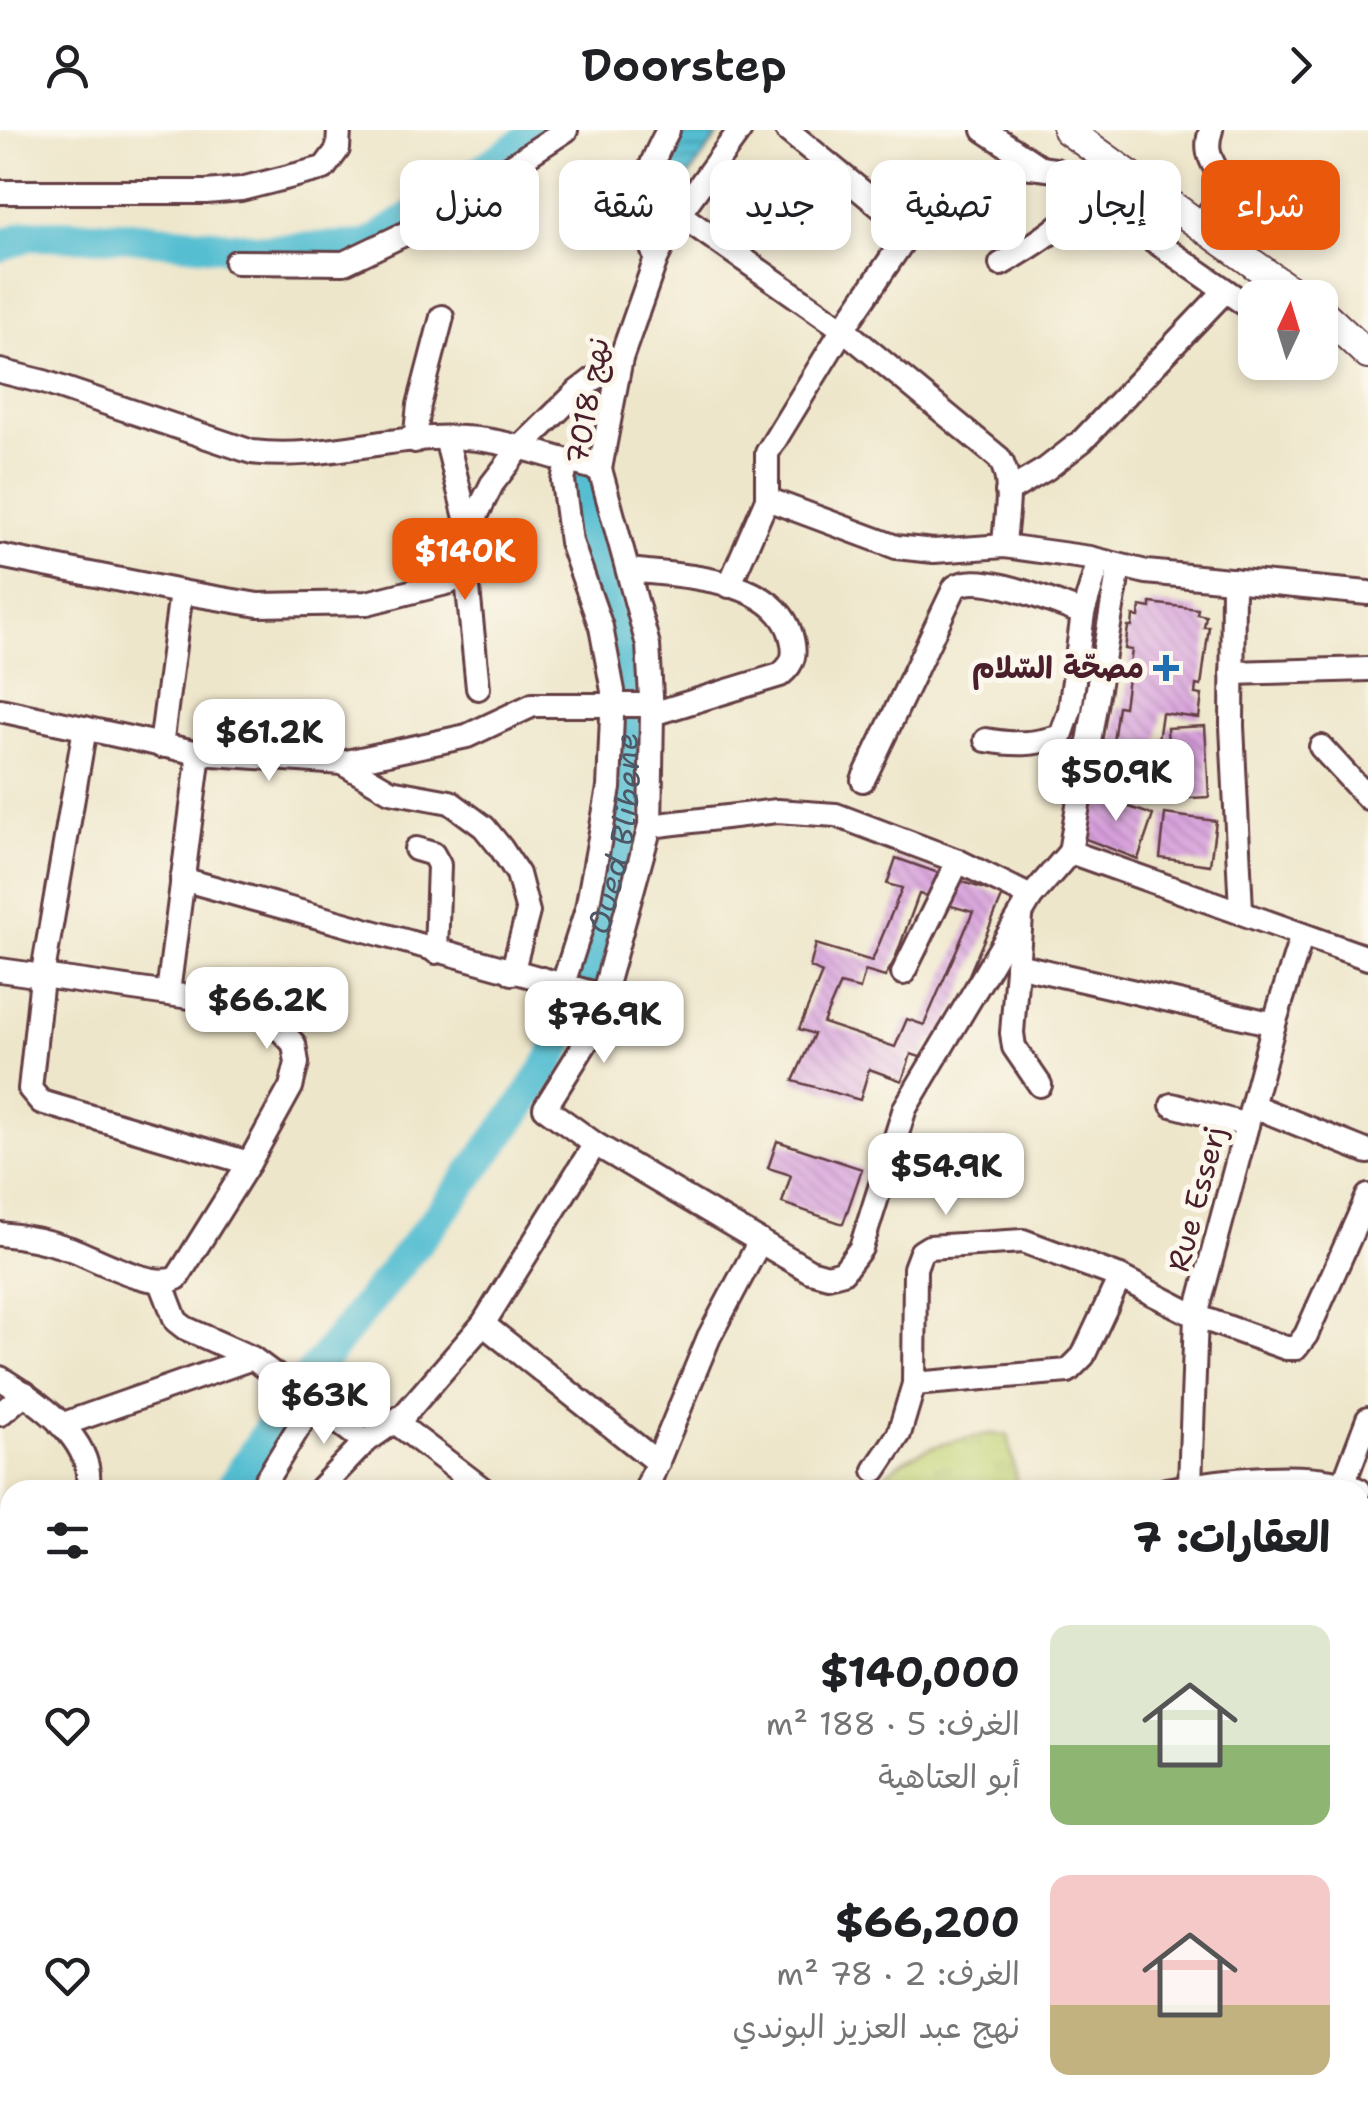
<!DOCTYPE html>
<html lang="ar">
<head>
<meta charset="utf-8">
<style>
  body { margin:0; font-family:"Shantell Sans","Playpen Sans Arabic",sans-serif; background:#f6f6f6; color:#202124; direction:rtl; height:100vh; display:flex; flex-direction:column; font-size:38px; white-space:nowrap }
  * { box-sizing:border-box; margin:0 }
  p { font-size:32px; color:#757577 }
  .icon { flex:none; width:55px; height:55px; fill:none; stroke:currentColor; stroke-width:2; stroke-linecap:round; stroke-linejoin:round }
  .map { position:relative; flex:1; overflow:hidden; direction:ltr }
  .details { position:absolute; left:0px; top:1350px; width:1370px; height:642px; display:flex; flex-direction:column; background:#fff; border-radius:30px 30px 0 0; box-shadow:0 5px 15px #0003; direction:rtl }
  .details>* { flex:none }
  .top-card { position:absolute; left:30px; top:30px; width:1310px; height:90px; direction:rtl; display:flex; gap:20px }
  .needle { width:65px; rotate:4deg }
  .tools { position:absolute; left:1238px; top:150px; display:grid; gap:20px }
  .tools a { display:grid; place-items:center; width:100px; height:100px; border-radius:20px; background:#fff; box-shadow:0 5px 15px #0003; font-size:50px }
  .price { position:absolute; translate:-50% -85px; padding:0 22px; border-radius:20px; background:#fff; color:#222; font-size:32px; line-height:65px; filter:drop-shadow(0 2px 5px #0008) }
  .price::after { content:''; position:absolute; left:50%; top:60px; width:30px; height:22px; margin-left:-15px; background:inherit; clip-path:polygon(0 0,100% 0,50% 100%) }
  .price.selected { background:#ea580c; color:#fff }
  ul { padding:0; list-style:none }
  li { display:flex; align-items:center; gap:30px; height:250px; padding:0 40px }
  li span { display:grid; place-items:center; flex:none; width:280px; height:200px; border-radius:20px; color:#555 }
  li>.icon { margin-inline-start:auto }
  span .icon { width:120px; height:120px; fill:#fffc; stroke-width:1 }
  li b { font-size:42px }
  h2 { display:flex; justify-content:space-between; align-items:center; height:120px; padding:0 40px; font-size:42px }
  .pill { padding:0 35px; border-radius:20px; background:#fff; box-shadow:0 5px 15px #0003; font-size:35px; line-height:90px }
  .pill.selected { background:#ea580c; color:#fff }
  header { display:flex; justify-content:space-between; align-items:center; height:130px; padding:0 40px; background:#fff; font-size:45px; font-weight:600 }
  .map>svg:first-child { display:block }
</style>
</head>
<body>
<header><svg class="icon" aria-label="forward" viewBox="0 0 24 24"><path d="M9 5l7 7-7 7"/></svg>Doorstep<svg class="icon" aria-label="person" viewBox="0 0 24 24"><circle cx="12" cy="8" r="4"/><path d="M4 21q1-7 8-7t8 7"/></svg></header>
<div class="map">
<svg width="1368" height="1991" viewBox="0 0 1368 1991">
  <defs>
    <pattern id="grass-tufts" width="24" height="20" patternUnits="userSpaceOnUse" patternTransform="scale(2.5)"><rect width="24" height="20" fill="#c2d375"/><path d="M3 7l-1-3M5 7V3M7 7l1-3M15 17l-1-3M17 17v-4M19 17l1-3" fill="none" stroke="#a8b565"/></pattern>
    <pattern id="cemetery-stones" width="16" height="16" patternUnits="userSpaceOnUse" patternTransform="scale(2.5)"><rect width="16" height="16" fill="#c2d375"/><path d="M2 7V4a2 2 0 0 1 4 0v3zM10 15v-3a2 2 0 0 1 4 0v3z" fill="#a8b565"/></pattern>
    <pattern id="water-rules" width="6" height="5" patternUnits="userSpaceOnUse" patternTransform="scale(2.5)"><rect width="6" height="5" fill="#55bed1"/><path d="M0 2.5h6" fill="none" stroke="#489aaa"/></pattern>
    <pattern id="building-back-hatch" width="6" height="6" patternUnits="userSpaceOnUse" patternTransform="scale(2.5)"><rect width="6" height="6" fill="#d79fdc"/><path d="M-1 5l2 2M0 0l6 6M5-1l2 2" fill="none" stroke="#b081b3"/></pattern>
  </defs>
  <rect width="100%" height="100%" fill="#fbf7ec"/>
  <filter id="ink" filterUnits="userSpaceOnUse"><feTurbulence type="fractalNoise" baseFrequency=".01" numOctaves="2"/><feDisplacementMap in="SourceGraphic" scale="20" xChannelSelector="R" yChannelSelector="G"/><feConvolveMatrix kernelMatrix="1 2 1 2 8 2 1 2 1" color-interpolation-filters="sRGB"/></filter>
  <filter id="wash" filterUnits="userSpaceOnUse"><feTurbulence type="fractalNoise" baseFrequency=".0048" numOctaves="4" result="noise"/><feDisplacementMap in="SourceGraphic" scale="40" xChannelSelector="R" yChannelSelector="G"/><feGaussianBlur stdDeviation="2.25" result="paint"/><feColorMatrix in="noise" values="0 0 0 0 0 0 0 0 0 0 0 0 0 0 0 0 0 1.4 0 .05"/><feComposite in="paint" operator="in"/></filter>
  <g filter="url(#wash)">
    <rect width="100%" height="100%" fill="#eee6ca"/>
    <polygon fill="#f0d0e5" points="1360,1371 1368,1376 1368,1656 1360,1655"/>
    <path fill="url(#grass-tufts)" stroke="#867950" stroke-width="2.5" d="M990 1304 1008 1305 1018 1360H867C908 1321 936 1313 990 1304Z"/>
    <polygon fill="url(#cemetery-stones)" stroke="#867950" stroke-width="2.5" points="69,1982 377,1982 388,1991 69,1991"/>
    <polygon fill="url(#water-rules)" stroke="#506e7e" stroke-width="2.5" points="685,0 722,0 674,67 652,63"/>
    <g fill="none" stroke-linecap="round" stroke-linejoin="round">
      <g stroke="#55bed1" stroke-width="32">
        <polyline points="0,116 29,105 129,106 265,120 368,116 542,0"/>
        <path id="s1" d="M230 1360 268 1301 311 1244 450 1071 523 974 549 933 578 878 622 711 629 656 621 516 590 420 581 354"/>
        <polyline points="0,1908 10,1882"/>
      </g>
    </g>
    <g id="blocks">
      <g fill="url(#building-back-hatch)">
        <polygon points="1151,473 1198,479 1197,484 1206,486 1204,497 1209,497 1201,556 1196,555 1195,564 1202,565 1199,588 1162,583 1157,618 1135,614 1130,652 1097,647 1102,610 1113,612 1118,576 1124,577 1132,520 1125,519 1128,497 1132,497 1133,486 1139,487 1140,476 1151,478"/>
        <polygon points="1205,596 1209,667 1171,669 1167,598"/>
        <polygon points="1092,658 1119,663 1117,673 1153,685 1138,729 1083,708"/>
        <polygon points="1165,684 1216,691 1210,735 1160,728"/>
        <polygon points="896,728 947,746 939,769 919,764 895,829 885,847 865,841 860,859 840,854 823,893 895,917 907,889 924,895 973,782 944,774 954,749 1003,765 940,913 931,910 923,928 911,924 902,951 869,939 860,970 793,951 814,904 799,899 822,843 810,837 816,814 872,831 902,758 887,754"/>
        <polygon points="777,1011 862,1039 843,1094 782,1073 791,1045 768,1038"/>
      </g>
    </g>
  </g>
  <g filter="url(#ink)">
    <use href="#blocks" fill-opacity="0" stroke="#633d43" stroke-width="2.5"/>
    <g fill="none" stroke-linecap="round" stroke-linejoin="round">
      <g stroke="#633d43" stroke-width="28">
        <g id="minor">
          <polyline points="787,0 910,101"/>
          <polyline points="984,0 1038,36"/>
          <polyline points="1111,33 1102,65 1107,78 1255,181"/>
          <polyline points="0,62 206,62 241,59 324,38 338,19 339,0"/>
          <path d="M679 84 843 199 999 328C1015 351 1005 388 1004 416"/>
          <path d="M1201 95C1207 85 1218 73 1221 61 1225 39 1200 32 1211 0"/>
          <path d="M656 129C635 76 642 49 668 0"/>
          <polyline points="236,132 344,133 419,97 566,0"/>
          <path d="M1001 134C1038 113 1067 94 1094 61"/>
          <polyline points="1306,232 1307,233"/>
          <path d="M0 241 44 252 252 322C324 331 394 303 465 308 510 310 556 330 600 339"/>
          <polyline points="446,308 469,400"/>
          <polyline points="415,311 419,275 442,187"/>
          <polyline points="1007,362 1046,339 1082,311 1225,161"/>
          <polyline points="767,369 896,417 934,421 1004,416 1090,428 1146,442 1368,463"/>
          <polyline points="0,426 181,462 161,616"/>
          <polyline points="466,439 478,558"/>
          <path d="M629 440C680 446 774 447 791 505 796 523 795 533 780 545L652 584"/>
          <polyline points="1233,450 1232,596 1241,780"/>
          <polyline points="729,456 767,369 767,323 843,199 910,101 997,43 1016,35 1055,40 1102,65"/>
          <polyline points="181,462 258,475 367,473 450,452 466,439 470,421 469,400 492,354 519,319 578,261 621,228"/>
          <polyline points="1232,543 1368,539"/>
          <polyline points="0,580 199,623 342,633 467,606 533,575 650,575"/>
          <path d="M986 610C1014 615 1034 615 1061 606L1070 580 1083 483 1099 431"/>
          <polyline points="1321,617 1368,668"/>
          <polyline points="342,633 390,661 450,672 484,697 501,718 518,744 528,782 512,843"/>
          <path d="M863 650 955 457C980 440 1054 473 1083 483"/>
          <polyline points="650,696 652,584 648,515 600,339 621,228 656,129 679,84 740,0"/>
          <polyline points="416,719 433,724 439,735 436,822"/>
          <polyline points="1070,722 1368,828"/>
          <polyline points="182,749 603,866 650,696 777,681 836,685 958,731 1031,767"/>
          <polyline points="1021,787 1012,903 1014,917 1040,955"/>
          <polyline points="1017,835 1274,894"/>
          <polyline points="0,840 232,873 270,889 294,914 297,933 291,957 249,1033"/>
          <polyline points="903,843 958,731"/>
          <polyline points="562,857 587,779 609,658 613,561 601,497 571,412 563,351 567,332"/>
          <polyline points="168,863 199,623"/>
          <polyline points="603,866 595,898 545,978 595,1014 810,1141 828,1146 843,1142 861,1118 905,978 1031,767 1070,722 1119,437"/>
          <polyline points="1172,975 1247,995"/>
          <polyline points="1253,976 1368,1022"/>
          <path d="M0 1104C22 1106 50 1112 71 1119 97 1129 152 1160 177 1148L249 1033 41 972 30 959 42 848 85 598"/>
          <polyline points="161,1152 176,1191 185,1198 252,1228"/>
          <polyline points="483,1194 658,1333"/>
          <path d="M0 1248C36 1270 98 1311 87 1360"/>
          <polyline points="914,1254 1068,1241 1083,1226 1120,1147"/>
          <polyline points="0,1284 25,1263"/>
          <polyline points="395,1292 484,1360"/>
          <polyline points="61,1295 252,1228 365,1312 319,1360"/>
          <polyline points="365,1312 405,1284 483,1194 595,1014"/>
          <polyline points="875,1340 899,1304 914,1254 915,1138 921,1122 929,1117 1023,1111 1120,1147 1196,1186 1286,1218 1296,1218 1306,1205 1368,1066"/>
          <polyline points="1190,1355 1196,1186 1274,894 1302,805"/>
          <polyline points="260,1360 313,1274"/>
          <polyline points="646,1360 709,1207 760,1111"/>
          <path d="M1166 1360C1214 1351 1317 1337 1359 1360"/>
          <polyline points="1341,1360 1368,1289"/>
          <polyline points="0,1451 10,1441"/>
          <polyline points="1360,1661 1368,1662"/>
          <polyline points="1360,1903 1368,1903"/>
          <polyline points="0,1956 10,1933"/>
          <polyline points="388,1982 399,1991"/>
          <polyline points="749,1982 782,1991"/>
          <polyline points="549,1991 553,1982"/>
          <polyline points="878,1991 902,1982"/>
        </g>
      </g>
      <g stroke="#633d43" stroke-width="32">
        <g id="major">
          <polyline points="1067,0 1301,168"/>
          <polyline points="1323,183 1368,225"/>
        </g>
      </g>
      <use href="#minor" stroke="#fff" stroke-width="22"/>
      <use href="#major" stroke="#fff" stroke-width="28"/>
      <g stroke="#4a1f2b" stroke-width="5" stroke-dasharray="15 8" stroke-linecap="butt">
        <polyline points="1360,1942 1368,1941"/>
        <polyline points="993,1991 1022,1982"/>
      </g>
    </g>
  </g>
  <path fill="#1f6fb2" stroke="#fbf7ec" stroke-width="4" d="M1161 523h10v10h10v10h-10v10h-10v-10h-10v-10h10z"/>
  <g text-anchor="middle" stroke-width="10" stroke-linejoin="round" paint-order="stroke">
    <g font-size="30" fill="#4a1f2b" stroke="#fbf7ec">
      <text transform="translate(588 271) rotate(-80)" y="10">نهج 7018</text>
      <text transform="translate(1197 1069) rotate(-75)" y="10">Rue Esserj</text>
    </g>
    <g font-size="30" font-weight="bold" fill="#4a1f2b" stroke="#fbf7ec" text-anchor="end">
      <text x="1144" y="548">مصحّة السّلام</text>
    </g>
    <g font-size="32" font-style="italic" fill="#4e5765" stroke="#fbf7ec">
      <text dy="11" stroke="none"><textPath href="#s1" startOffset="775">Oued Blibene</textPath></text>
    </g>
  </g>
</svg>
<div class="tools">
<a><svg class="needle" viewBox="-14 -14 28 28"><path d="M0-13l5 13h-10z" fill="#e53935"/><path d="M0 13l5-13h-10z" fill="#757577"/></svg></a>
</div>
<b class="price selected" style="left:465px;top:473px">$140K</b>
<b class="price" style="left:269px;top:654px">$61.2K</b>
<b class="price" style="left:1116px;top:694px">$50.9K</b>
<b class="price" style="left:267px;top:922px">$66.2K</b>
<b class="price" style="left:604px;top:936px">$76.9K</b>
<b class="price" style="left:946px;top:1088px">$54.9K</b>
<b class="price" style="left:324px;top:1317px">$63K</b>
<div class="top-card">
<a class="pill selected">شراء</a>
<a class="pill">إيجار</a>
<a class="pill">تصفية</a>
<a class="pill">جديد</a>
<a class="pill">شقة</a>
<a class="pill">منزل</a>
</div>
<section class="details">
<h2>العقارات: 7<svg class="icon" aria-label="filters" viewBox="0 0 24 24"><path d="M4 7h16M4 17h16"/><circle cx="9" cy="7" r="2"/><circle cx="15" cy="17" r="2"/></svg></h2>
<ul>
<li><span style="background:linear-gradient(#dfe7d0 60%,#8fb573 0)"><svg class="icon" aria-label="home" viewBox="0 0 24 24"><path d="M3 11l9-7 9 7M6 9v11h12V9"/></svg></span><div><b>$140,000</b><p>الغرف: 5 · 188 m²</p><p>أبو العتاهية</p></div><svg class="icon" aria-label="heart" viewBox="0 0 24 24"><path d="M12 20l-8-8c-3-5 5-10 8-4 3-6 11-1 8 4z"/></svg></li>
<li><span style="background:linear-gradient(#f6c9c9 65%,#c2b280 0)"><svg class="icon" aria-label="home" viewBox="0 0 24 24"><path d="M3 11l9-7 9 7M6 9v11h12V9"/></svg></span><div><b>$66,200</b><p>الغرف: 2 · 78 m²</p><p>نهج عبد العزيز البوندي</p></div><svg class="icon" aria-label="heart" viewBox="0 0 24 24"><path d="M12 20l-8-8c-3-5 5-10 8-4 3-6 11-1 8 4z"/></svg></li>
</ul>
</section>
</div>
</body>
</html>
